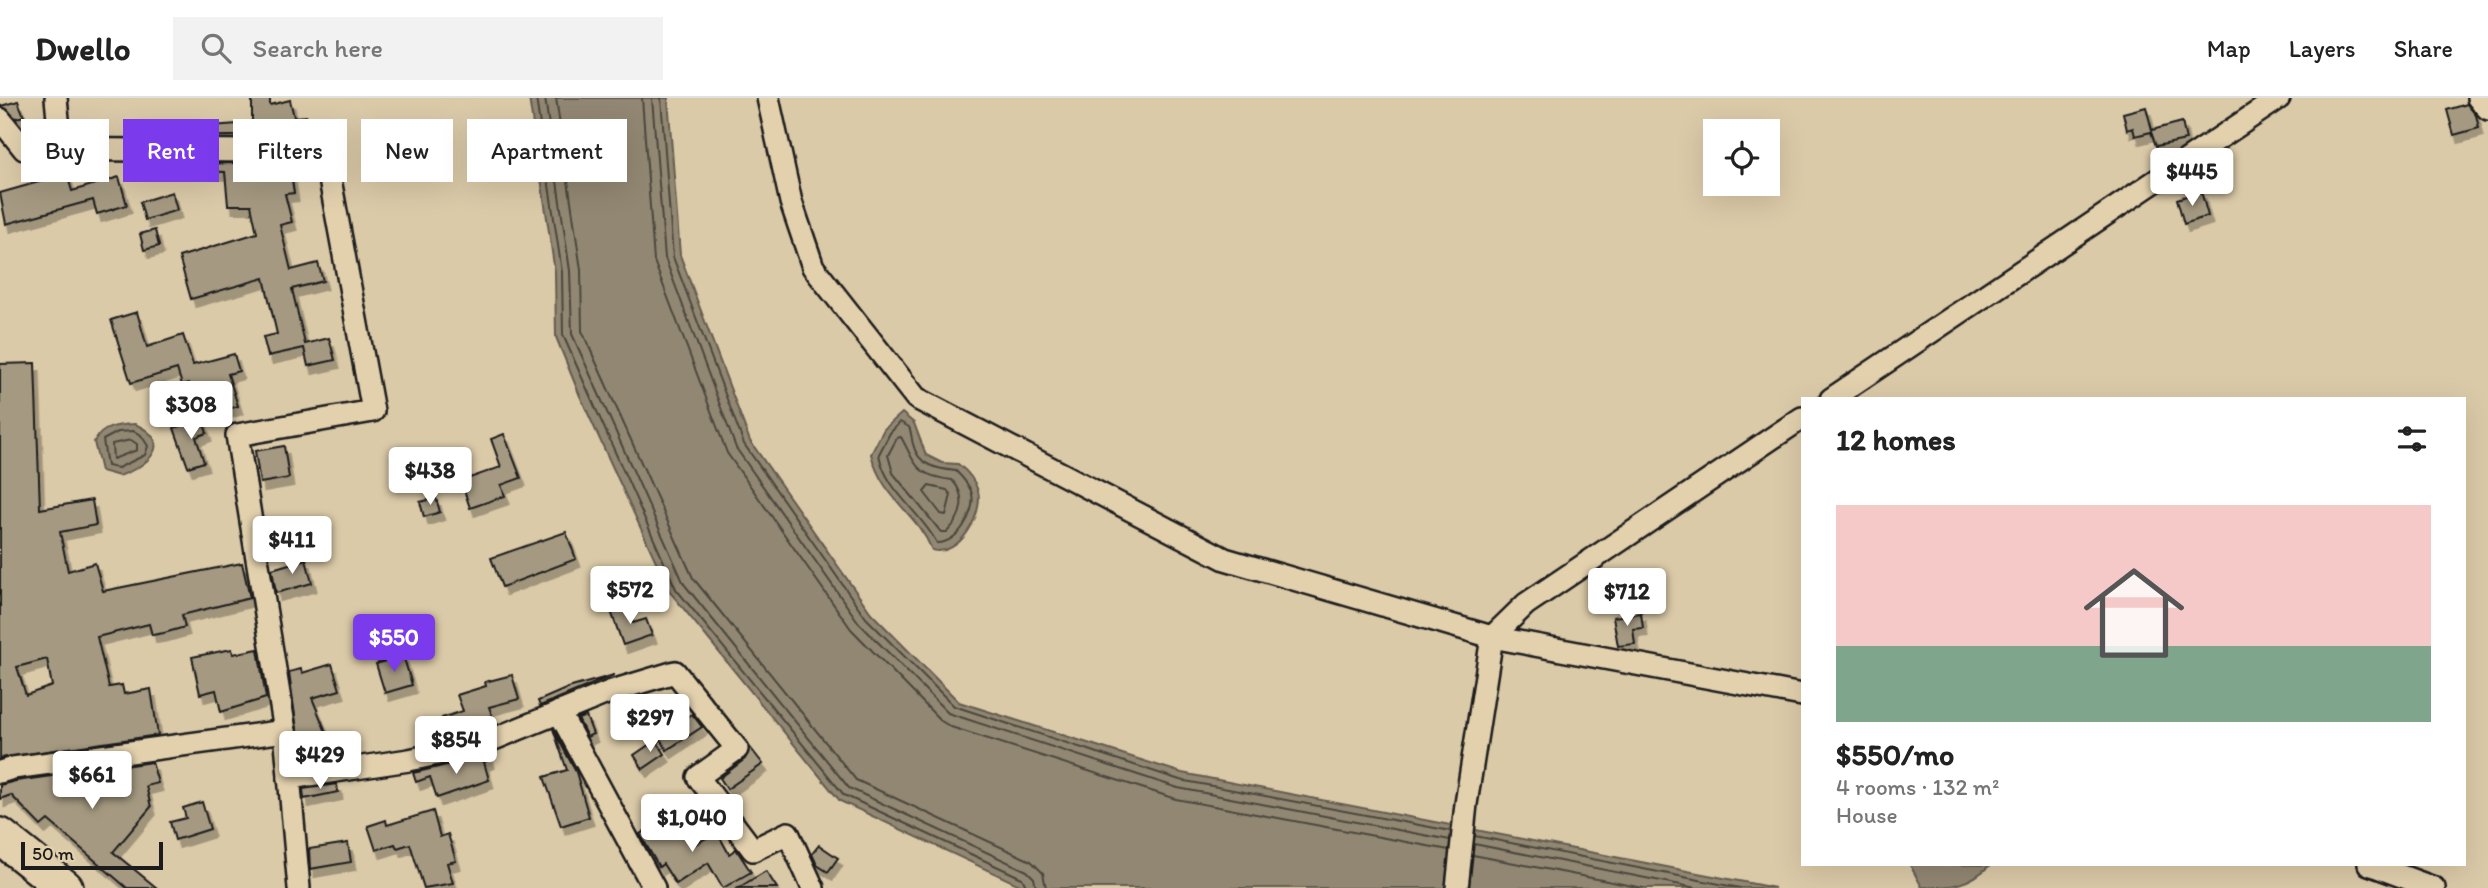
<!DOCTYPE html>
<html lang="en">
<head>
<meta charset="utf-8">
<style>
  body { margin:0; font-family:Itim,sans-serif; background:#f2f2f2; color:#222; height:100vh; display:flex; flex-direction:column; font-size:26px; white-space:nowrap }
  * { box-sizing:border-box; margin:0 }
  p { font-size:23px; color:#767676 }
  .icon { flex:none; width:38px; height:38px; fill:none; stroke:currentColor; stroke-width:2; stroke-linecap:round; stroke-linejoin:round }
  .map { position:relative; flex:1; overflow:hidden }
  .panel { position:absolute; left:1801px; top:299px; width:665px; height:469px; display:flex; flex-direction:column; background:#fff; border-radius:0px; box-shadow:0 7px 28px #0002 }
  .panel>* { flex:none }
  .top-card { position:absolute; left:21px; top:21px; width:665px; height:63px; display:flex; gap:14px }
  .fabs { position:absolute; left:1703px; top:21px; display:grid; gap:14px }
  .fabs a { display:grid; place-items:center; width:77px; height:77px; border-radius:0px; background:#fff; box-shadow:0 7px 28px #0002; font-size:35px }
  .scale { position:absolute; left:21px; bottom:18px; width:142px; box-sizing:border-box; padding-left:7px; border:4px solid #1c1c1c; border-top:0; font-size:19px; line-height:24px; white-space:nowrap; color:#1c1c1c; -webkit-text-stroke:5px #e3d1ae; paint-order:stroke }
  .price { position:absolute; translate:-50% -60px; padding:0 16px; border-radius:7px; background:#fff; color:#222; font-size:23px; line-height:46px; filter:drop-shadow(0 2px 4px #0008) }
  .price::after { content:''; position:absolute; left:50%; top:42px; width:21px; height:16px; margin-left:-10px; background:inherit; clip-path:polygon(0 0,100% 0,50% 100%) }
  .price.active { background:#7c3aed; color:#fff }
  ul { padding:0; list-style:none }
  li { display:grid; align-content:center; gap:14px; height:371px; padding:0 35px }
  li+li { border-top:2px solid #e0e0e0 }
  li span { display:grid; place-items:center; height:217px; border-radius:0px; color:#555 }
  li>.icon { margin-inline-start:auto }
  span .icon { width:126px; height:126px; fill:#fffc; stroke-width:1 }
  li b { font-size:30px }
  h2 { display:flex; justify-content:space-between; align-items:center; height:84px; padding:0 35px; font-size:30px }
  .chip { padding:0 24px; border-radius:0px; background:#fff; box-shadow:0 7px 28px #0002; font-size:24px; line-height:63px }
  .chip.active { background:#7c3aed; color:#fff }
  header { display:flex; align-items:center; gap:42px; box-sizing:border-box; height:98px; padding:0 35px; background:#fff; border-bottom:2px solid #e0e0e0 }
  header strong { font-size:33px }
  nav { display:flex; gap:38px; margin-inline-start:auto; font-size:24px }
  .search { width:490px; height:63px; background:#f2f2f2; display:flex; align-items:center; gap:18px; box-sizing:border-box; padding:0 24px; border-radius:0px; color:#767676; font-size:26px }
  .map>svg:first-child { display:block }
</style>
</head>
<body>
<header>
<strong>Dwello</strong>
<div class="search"><svg class="icon" aria-label="search" viewBox="0 0 24 24"><circle cx="10" cy="10" r="6"/><path d="M15 15l6 6"/></svg>Search here</div>
<nav><a>Map</a><a>Layers</a><a>Share</a></nav>
</header>
<div class="map">
<svg width="2488" height="790" viewBox="0 0 2488 790">
  <defs>
    <filter id="shadow"><feDropShadow dx="4.5" dy="8" stdDeviation="0" flood-color="#0004"/></filter>
  </defs>
  <rect width="100%" height="100%" fill="#dbcaa8"/>
  <filter id="ink" filterUnits="userSpaceOnUse"><feTurbulence type="fractalNoise" baseFrequency=".0143" numOctaves="2"/><feDisplacementMap in="SourceGraphic" scale="14" xChannelSelector="R" yChannelSelector="G"/><feConvolveMatrix kernelMatrix="1 2 1 2 8 2 1 2 1" color-interpolation-filters="sRGB"/></filter>
  <g filter="url(#ink)">
    <g fill="#928772" stroke="#635c50" stroke-width="2">
      <polygon points="529,0 668,0 680,157 750,343 871,515 959,604 1182,675 1775,790 1026,790 840,703 670,494 580,298 556,239 555,174"/>
      <path d="M902 315 914 325 926 357 942 365 958 366C967 373 975 382 978 393 984 416 959 460 932 452 916 413 883 402 871 356L884 331Z"/>
      <path d="M135 326C177 345 146 369 119 378L101 373 94 344C102 328 118 327 135 326Z"/>
      <path d="M1910 767V766L1990 767C1970 787 1950 790 1922 789Z"/>
    </g>
    <g fill="none" stroke-linecap="round" stroke-linejoin="round">
      <g stroke="#4b473e" stroke-width="2">
        <polyline points="536,0 562,174 563,237 676,491 844,697 1022,780 1027,790"/>
        <polyline points="545,0 570,173 572,236 684,486 849,690 1027,773 1034,780 1036,790"/>
        <polyline points="556,0 581,172 582,233 693,480 856,682 1031,763 1043,775 1046,790"/>
        <polyline points="642,0 654,163 727,355 851,531 941,623 951,629 1176,701 1449,752"/>
        <polyline points="652,0 665,160 736,350 859,525 948,615 1178,690 1450,742"/>
        <polyline points="661,0 673,159 744,346 866,520 954,608 1180,682 1451,733"/>
        <path d="M900 324 909 329C912 335 911 340 913 346 918 368 937 371 956 373 962 379 970 387 972 396 976 415 957 446 937 445 920 413 885 392 879 356L890 335Z"/>
        <polygon points="133,333 141,337 148,348 145,357 118,370 107,368 103,342 118,334"/>
        <path d="M901 339C916 366 915 378 952 382 967 398 963 418 947 434H941L893 375 888 357 897 340Z"/>
        <polygon points="131,342 137,346 137,352 113,361 112,346"/>
        <polygon points="929,388 947,392 951,397 946,417 941,416 924,394"/>
        <polyline points="1475,738 1740,790"/>
        <polyline points="1474,746 1696,790"/>
        <polyline points="1473,757 1643,790"/>
      </g>
    </g>
    <g fill="#a59981" stroke="#1c1c1c" stroke-width="2" fill-rule="evenodd" filter="url(#shadow)">
      <polygon points="252,0 270,0 270,7 290,2 294,19 307,18 309,37 164,39 162,33 183,28 183,30 252,25"/>
      <polygon points="18,3 24,18 16,20 1,8"/>
      <polygon points="2467,6 2476,17 2479,30 2454,37 2447,12"/>
      <polygon points="2146,9 2152,32 2182,24 2186,42 2156,48 2151,34 2135,38 2133,30 2127,32 2123,15"/>
      <polygon points="313,63 314,69 291,75 294,95 285,96 292,124 280,127 291,172 318,165 323,183 292,191 305,246 329,240 335,262 308,268 304,250 268,258 263,239 277,236 264,180 191,201 179,159 257,135 251,107 228,107 225,74 199,73 199,66"/>
      <polygon points="67,76 72,93 119,79 127,107 97,116 93,102 6,126 0,95"/>
      <polygon points="2201,93 2208,118 2184,126 2177,101"/>
      <polygon points="172,94 177,112 145,122 140,104"/>
      <polygon points="155,132 159,148 144,152 140,136"/>
      <polygon points="137,214 147,249 183,237 193,267 234,256 239,273 228,276 238,308 201,320 189,285 182,287 177,271 131,285 111,222"/>
      <path d="M35 265 40 411 92 402 96 427 60 434 68 473 95 465 103 493 242 465 250 500 182 517 185 529 164 535 152 537 149 526 97 539 109 589 122 587 124 596 151 591 158 637 0 660V266ZM47 561 52 588 26 597 17 569Z"/>
      <polygon points="202,320 207,335 196,339 204,364 188,369 174,330"/>
      <polygon points="504,336 521,380 501,387 505,398 470,410 461,383 501,369 491,341"/>
      <polygon points="284,348 289,380 260,385 255,353"/>
      <polygon points="436,400 440,414 424,419 420,404"/>
      <polygon points="566,434 576,461 502,489 491,460"/>
      <polygon points="306,461 312,485 276,495 272,471"/>
      <polygon points="626,507 633,525 646,521 652,537 623,547 611,513"/>
      <polygon points="1641,515 1643,530 1633,531 1635,546 1618,548 1613,519"/>
      <polygon points="408,520 413,537 398,541 394,524"/>
      <polygon points="232,551 233,556 258,551 266,600 221,614 216,592 200,596 192,559"/>
      <polygon points="403,557 412,587 385,595 376,566"/>
      <polygon points="332,566 340,592 312,600 331,646 333,660 312,663 309,644 299,647 289,574 301,571 302,575"/>
      <polygon points="512,577 519,601 489,609 494,623 480,627 481,632 449,640 442,620 463,613 457,597 486,588 485,584"/>
      <polygon points="614,577 540,608 538,603 568,590"/>
      <polygon points="692,616 702,629 667,652 658,638"/>
      <polygon points="586,618 593,636 587,639 578,621"/>
      <polygon points="553,631 576,674 589,719 561,728 544,679 567,672"/>
      <polygon points="656,642 665,656 643,671 634,657"/>
      <polygon points="749,648 763,666 727,691 720,680 745,661"/>
      <polygon points="489,657 490,662 484,664 489,682 437,700 430,679 416,684 413,675"/>
      <polygon points="152,664 158,685 146,688 151,709 113,754 157,790 127,790 48,722 41,728 11,697 0,701 0,687 16,683"/>
      <polygon points="337,686 338,694 304,701 303,691"/>
      <polygon points="202,704 210,731 175,742 170,724 186,720 183,710"/>
      <polygon points="433,713 440,739 448,736 456,763 447,765 453,785 424,790 410,746 397,750 395,746 376,752 368,728 386,722 387,727"/>
      <polygon points="671,716 692,748 717,734 729,756 736,751 751,774 723,790 708,765 676,786 663,766 659,769 640,736"/>
      <polygon points="348,745 351,764 310,771 309,751"/>
      <polygon points="819,747 838,760 828,774 817,767 812,756"/>
      <polygon points="766,773 777,790 738,790"/>
    </g>
    <g fill="none" stroke-linecap="round" stroke-linejoin="round">
      <g stroke="#1c1c1c" stroke-width="26">
        <g id="minor">
          <polyline points="56,0 61,52"/>
          <polyline points="768,0 791,104 813,169 916,300 1225,461 1492,539 1802,597"/>
          <polyline points="2478,0 2488,11"/>
          <polyline points="0,21 24,51 254,53 324,49 373,313 237,337 285,633 299,790"/>
          <polyline points="1831,301 2279,0"/>
          <polyline points="559,614 654,790"/>
          <polyline points="0,674 13,670 285,633"/>
          <polyline points="289,680 409,662 479,647 612,593 675,574 737,651 698,679 753,752 788,735 813,790"/>
          <polyline points="2369,766 2434,790"/>
          <polyline points="1457,790 1466,706 1492,539 1526,506 1802,320"/>
        </g>
      </g>
      <g stroke="#1c1c1c" stroke-width="40">
        <polyline id="trunk" points="0,738 65,790"/>
      </g>
      <use href="#minor" stroke="#e3d1ae" stroke-width="21"/>
      <use href="#trunk" stroke="#e3d1ae" stroke-width="35"/>
    </g>
  </g>
</svg>
<div class="fabs">
<a><svg class="icon" aria-label="locate" viewBox="0 0 24 24"><circle cx="12" cy="12" r="6"/><path d="M12 2v4M12 18v4M2 12h4M18 12h4"/></svg></a>
</div>
<div class="scale">50 m</div>
<b class="price" style="left:2192px;top:110px">$445</b>
<b class="price" style="left:191px;top:343px">$308</b>
<b class="price" style="left:430px;top:409px">$438</b>
<b class="price" style="left:292px;top:478px">$411</b>
<b class="price" style="left:630px;top:528px">$572</b>
<b class="price" style="left:1627px;top:530px">$712</b>
<b class="price active" style="left:394px;top:576px">$550</b>
<b class="price" style="left:650px;top:656px">$297</b>
<b class="price" style="left:456px;top:678px">$854</b>
<b class="price" style="left:320px;top:693px">$429</b>
<b class="price" style="left:92px;top:713px">$661</b>
<b class="price" style="left:692px;top:756px">$1,040</b>
<div class="top-card">
<a class="chip">Buy</a>
<a class="chip active">Rent</a>
<a class="chip">Filters</a>
<a class="chip">New</a>
<a class="chip">Apartment</a>
</div>
<section class="panel">
<h2>12 homes<svg class="icon" aria-label="filters" viewBox="0 0 24 24"><path d="M4 7h16M4 17h16"/><circle cx="9" cy="7" r="2"/><circle cx="15" cy="17" r="2"/></svg></h2>
<ul>
<li><span style="background:linear-gradient(#f6c9c9 65%,#7fa58c 0)"><svg class="icon" aria-label="home" viewBox="0 0 24 24"><path d="M3 11l9-7 9 7M6 9v11h12V9"/></svg></span><div><b>$550/mo</b><p>4 rooms · 132 m²</p><p>House</p></div></li>
</ul>
</section>
</div>
</body>
</html>
